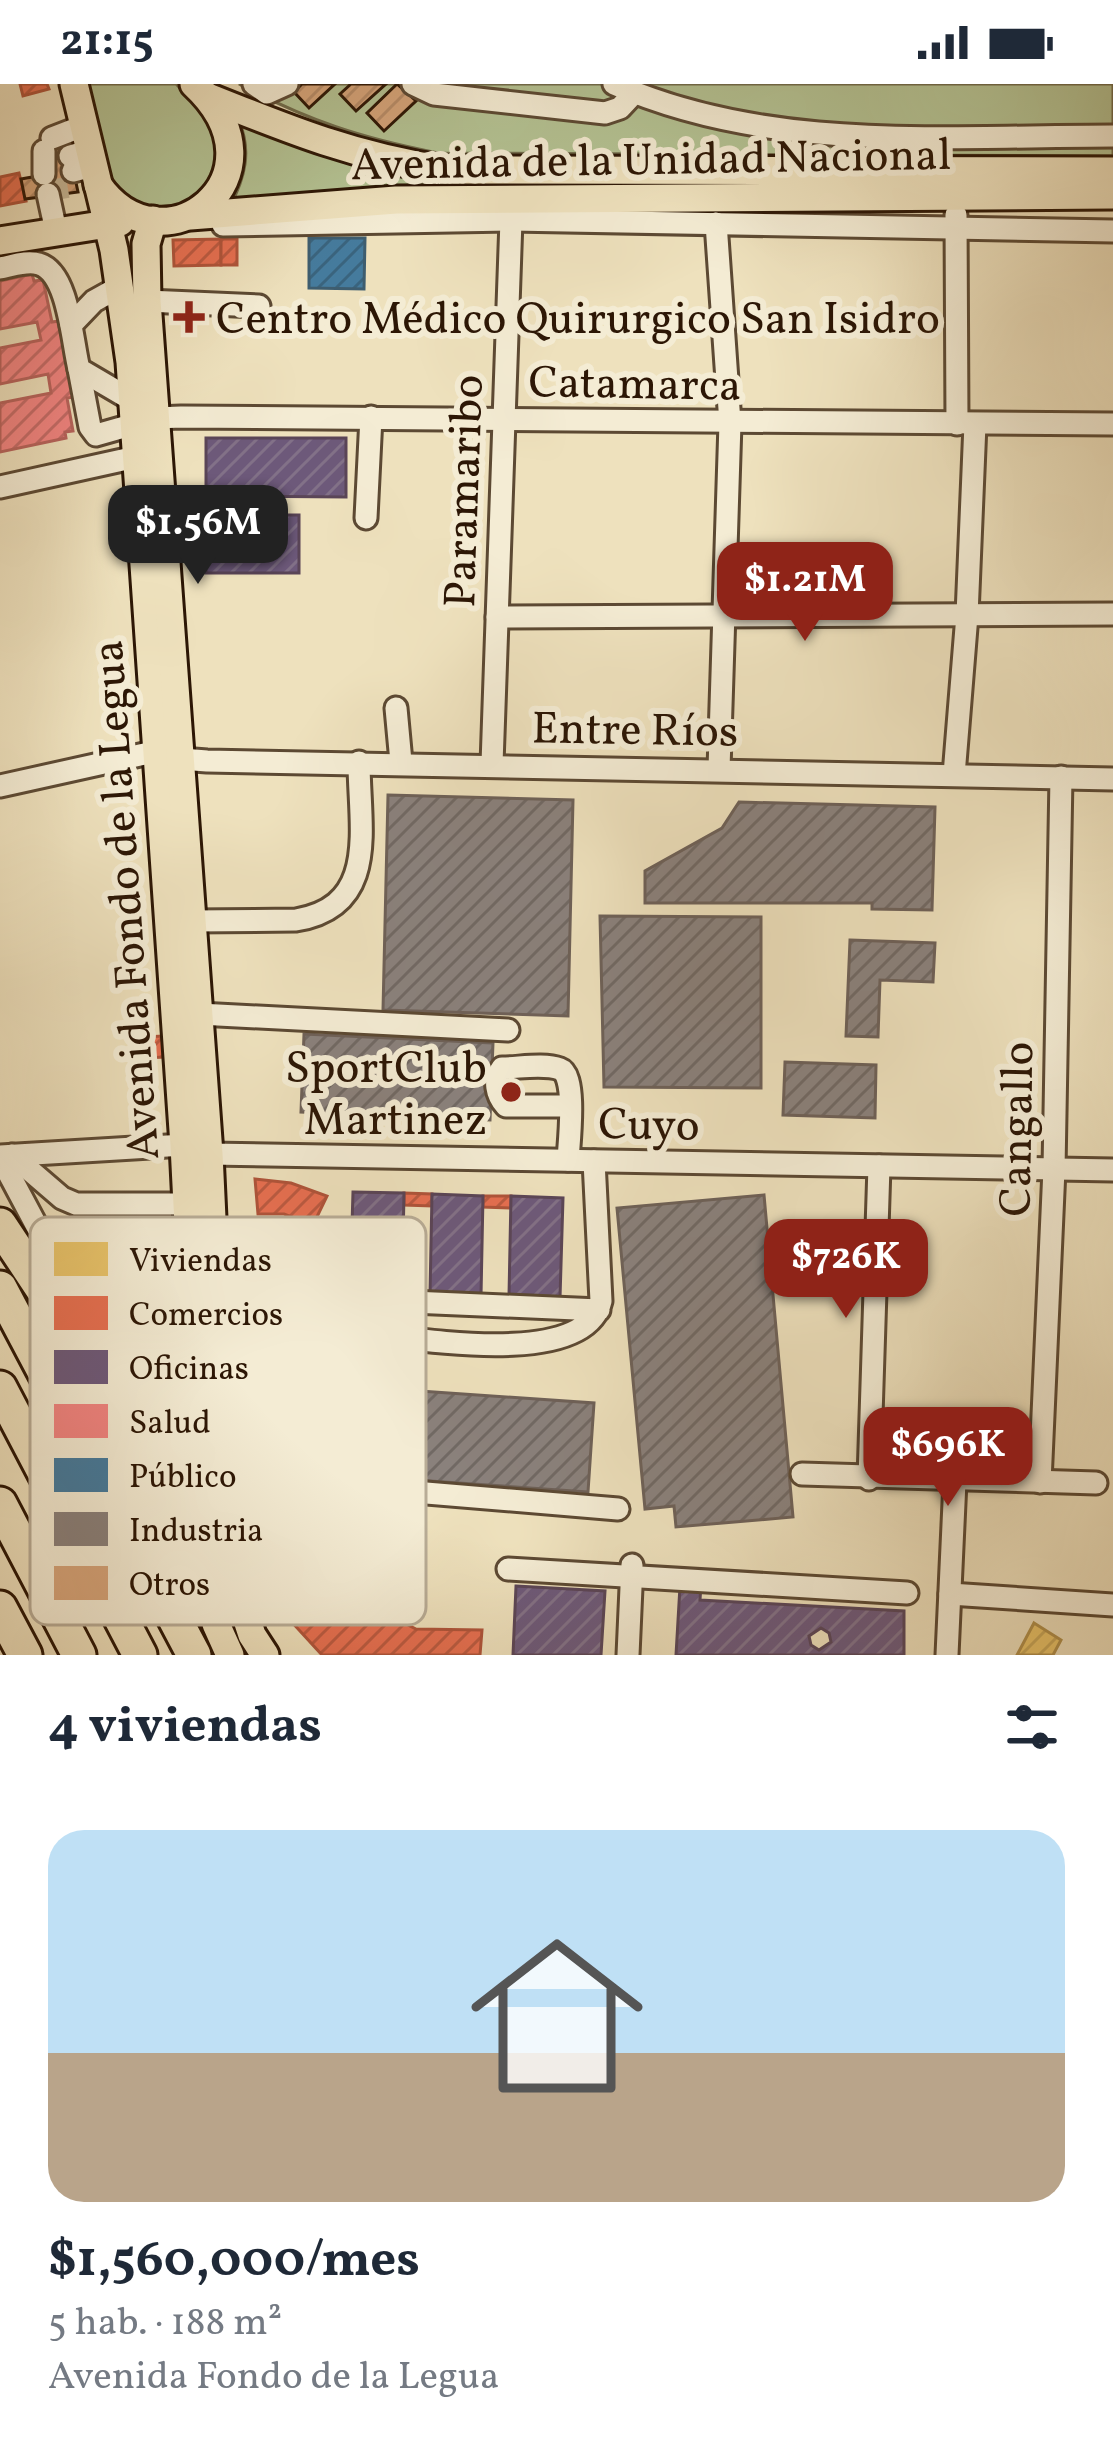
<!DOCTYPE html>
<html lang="es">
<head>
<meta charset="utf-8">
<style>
  body { margin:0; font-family:Vollkorn,serif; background:#f2f2f3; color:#1f2937; height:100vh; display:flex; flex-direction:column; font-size:45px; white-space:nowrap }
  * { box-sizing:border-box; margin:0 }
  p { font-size:39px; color:#747a83 }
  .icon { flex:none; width:66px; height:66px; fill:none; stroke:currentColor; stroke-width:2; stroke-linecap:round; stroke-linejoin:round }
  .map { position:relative; height:1571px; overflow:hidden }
  .drawer { display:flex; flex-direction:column; background:#fff; flex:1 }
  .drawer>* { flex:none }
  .price { position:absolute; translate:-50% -102px; padding:0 27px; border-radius:24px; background:#8f2418; color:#fff; font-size:39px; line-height:78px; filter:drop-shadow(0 3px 6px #0008) }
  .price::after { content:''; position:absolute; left:50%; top:72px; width:36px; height:27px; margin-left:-18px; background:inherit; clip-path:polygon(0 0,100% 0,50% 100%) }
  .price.active { background:#222; color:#fff }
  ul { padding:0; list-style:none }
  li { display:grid; align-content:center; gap:24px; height:636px; padding:0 48px }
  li+li { border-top:3px solid #e0e1e3 }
  li span { display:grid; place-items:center; height:372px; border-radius:36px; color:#555 }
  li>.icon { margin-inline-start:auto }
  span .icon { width:216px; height:216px; fill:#fffc; stroke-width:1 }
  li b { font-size:51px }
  h2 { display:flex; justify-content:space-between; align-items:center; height:144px; padding:0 48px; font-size:51px }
  .status { display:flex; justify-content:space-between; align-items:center; height:84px; padding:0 60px; background:#fff; direction:ltr }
  .status svg { height:33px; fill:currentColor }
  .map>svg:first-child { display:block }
</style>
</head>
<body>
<div class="status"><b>21:15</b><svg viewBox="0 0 49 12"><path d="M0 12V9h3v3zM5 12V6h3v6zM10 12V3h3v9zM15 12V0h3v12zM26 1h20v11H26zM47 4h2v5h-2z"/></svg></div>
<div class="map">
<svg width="1113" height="1571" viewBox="0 0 1113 1571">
  <defs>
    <pattern id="homes-hatch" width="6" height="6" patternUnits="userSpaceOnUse" patternTransform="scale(3)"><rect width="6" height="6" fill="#e9c46a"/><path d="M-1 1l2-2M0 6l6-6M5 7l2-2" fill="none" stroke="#c8a85a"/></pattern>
    <pattern id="shops-hatch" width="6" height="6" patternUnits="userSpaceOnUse" patternTransform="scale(3)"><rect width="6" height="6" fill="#e76f51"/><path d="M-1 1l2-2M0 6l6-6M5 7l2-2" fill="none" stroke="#bb5a41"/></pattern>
    <pattern id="offices-hatch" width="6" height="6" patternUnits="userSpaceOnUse" patternTransform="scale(3)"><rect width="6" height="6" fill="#6d597a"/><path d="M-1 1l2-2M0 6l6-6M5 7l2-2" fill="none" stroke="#827188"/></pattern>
    <pattern id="health-hatch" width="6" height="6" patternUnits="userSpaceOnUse" patternTransform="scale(3)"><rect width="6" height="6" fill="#f28482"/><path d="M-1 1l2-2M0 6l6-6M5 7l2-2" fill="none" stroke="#c46b68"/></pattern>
    <pattern id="public-hatch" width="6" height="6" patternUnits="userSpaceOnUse" patternTransform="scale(3)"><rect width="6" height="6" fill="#457b9d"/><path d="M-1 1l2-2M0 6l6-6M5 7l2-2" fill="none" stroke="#3a647e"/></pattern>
    <pattern id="industry-hatch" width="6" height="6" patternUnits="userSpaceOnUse" patternTransform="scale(3)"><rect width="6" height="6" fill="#8a817c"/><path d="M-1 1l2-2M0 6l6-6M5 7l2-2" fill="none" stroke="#716964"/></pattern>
    <pattern id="building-hatch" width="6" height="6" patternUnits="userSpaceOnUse" patternTransform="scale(3)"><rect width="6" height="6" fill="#d6a57b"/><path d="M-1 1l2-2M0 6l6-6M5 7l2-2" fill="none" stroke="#b88d69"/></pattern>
  </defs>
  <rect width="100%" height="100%" fill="#eee1bd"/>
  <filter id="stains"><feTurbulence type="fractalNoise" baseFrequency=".00167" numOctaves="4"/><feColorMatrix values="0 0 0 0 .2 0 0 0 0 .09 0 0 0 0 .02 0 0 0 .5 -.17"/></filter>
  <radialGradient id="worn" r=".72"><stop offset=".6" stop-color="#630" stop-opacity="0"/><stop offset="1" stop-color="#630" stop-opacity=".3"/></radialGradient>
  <g fill="#b4c394" stroke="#706c4c" stroke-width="3">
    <polygon points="88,0 176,0 202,26 222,58 208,111 154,129 120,109 110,92"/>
    <path d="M239 0H1113V72L438 69C361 54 309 37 239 0Z"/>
    <path d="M239 37 324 72 373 82 719 98 912 102 230 122C245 94 252 67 239 37Z"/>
    <polygon points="0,1162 158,1401 202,1483 220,1571 212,1571"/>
  </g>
  <polygon fill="url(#homes-hatch)" stroke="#b0904c" stroke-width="3" points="1034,1539 1061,1556 1053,1571 1017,1571"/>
  <g fill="url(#shops-hatch)" stroke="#af543a" stroke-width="3">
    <polygon points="20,0 47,0 49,5 23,12"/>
    <polygon points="19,89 26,117 0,122 0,93"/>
    <polygon points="221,155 221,181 174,182 173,156"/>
    <rect x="221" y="155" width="16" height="26"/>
    <polygon points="163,952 164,973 146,974 144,953"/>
    <polygon points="255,1095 291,1099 327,1112 313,1141 284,1130 258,1130"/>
    <polygon points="404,1109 432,1110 432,1122 404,1121"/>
    <polygon points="483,1112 511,1112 511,1124 483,1123"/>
    <polygon points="353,1507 377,1537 386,1530 416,1545 482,1546 480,1571 322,1571 288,1534 320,1508"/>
  </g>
  <g fill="url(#offices-hatch)" stroke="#5a4557" stroke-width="3" fill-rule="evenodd">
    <polygon points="206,354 346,354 346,413 206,412"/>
    <rect x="206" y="431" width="93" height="58"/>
    <polygon points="353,1108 404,1109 402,1209 350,1208"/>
    <polygon points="432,1110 483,1112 481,1212 430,1210"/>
    <polygon points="511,1112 563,1114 560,1214 509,1212"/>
    <path d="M681 1485 702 1486 700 1516 904 1527V1571H676ZM821 1544 829 1549 831 1558 819 1566 811 1561 809 1552Z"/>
    <polygon points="516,1502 605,1507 601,1571 513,1571"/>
  </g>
  <polygon fill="url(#health-hatch)" stroke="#b7635c" stroke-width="3" points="32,190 34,197 43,196 52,238 59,237 75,313 67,314 73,347 65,348 66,354 0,368 0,319 51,309 48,290 0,300 0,264 41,256 37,238 0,245 0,197"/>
  <polygon fill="url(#public-hatch)" stroke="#3e5d6f" stroke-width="3" points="309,154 365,154 364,205 309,204"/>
  <g fill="url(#industry-hatch)" stroke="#6e6158" stroke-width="3">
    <polygon points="388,711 573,716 568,932 383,926"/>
    <polygon points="739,718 935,723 932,826 872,825 872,819 645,819 645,787 722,744"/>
    <polygon points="600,832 761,833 761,1004 604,1003"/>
    <polygon points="850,856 935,859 933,898 880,896 878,953 846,952"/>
    <polygon points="304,950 493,959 490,1036 301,1028"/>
    <polygon points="785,978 876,981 875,1034 783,1031"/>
    <polygon points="764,1111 793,1433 676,1443 674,1422 645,1425 617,1124"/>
    <polygon points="290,1298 594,1319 588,1408 284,1387"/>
  </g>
  <g fill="url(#building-hatch)" stroke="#2c1605" stroke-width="3">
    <polygon points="302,0 335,0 309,24 294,8"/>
    <polygon points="351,0 386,0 356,27 340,10"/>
    <polygon points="397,0 416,17 384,47 367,29"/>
    <polygon points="66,52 78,108 25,115 21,95 49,90 42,57"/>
  </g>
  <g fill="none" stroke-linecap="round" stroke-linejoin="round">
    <g stroke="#c7b898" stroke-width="21" stroke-dasharray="21 10" stroke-linecap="butt">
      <polyline points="47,107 76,102"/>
      <polyline points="146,1274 148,1312"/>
    </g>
    <g stroke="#5c4933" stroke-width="27">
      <g id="minor">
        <polyline points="254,0 267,9 287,0"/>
        <polyline points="413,0 434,10 605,29 620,24 634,9"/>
        <path d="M614 0C770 69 947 52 1113 52"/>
        <polyline points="52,54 83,42"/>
        <polyline points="44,67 44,90"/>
        <polyline points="70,72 88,67"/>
        <polyline points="73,87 92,82"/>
        <polyline points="48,110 56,147"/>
        <polyline points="956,131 957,340"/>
        <polyline points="716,139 730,339 719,685"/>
        <polyline points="223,141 511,136 1113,147"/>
        <path d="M0 184C12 182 27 176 39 180 69 189 72 258 79 285L142 322"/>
        <polyline points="147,217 259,222"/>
        <polyline points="71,241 94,217 121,202"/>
        <polyline points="79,285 90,343 96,351 156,334 181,333 1113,340"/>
        <polyline points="0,403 136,373 142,361"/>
        <polyline points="366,434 371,333"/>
        <polyline points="497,533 1113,530"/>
        <polyline points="396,624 401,678"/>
        <polyline points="492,680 511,136"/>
        <polyline points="954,691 967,531 975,340"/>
        <polyline points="0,702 158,667 181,675 207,677 1113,695"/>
        <path d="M192 837 296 836C380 822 359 743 359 678"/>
        <polyline points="199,930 508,946"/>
        <polyline points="12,1071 62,1114 76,1120 186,1120"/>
        <polyline points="0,1072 184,1061 209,1070 1113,1086"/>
        <polyline points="0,1073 118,1295"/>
        <path d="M568 1076C569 1058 577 991 560 985 544 979 519 984 502 984 493 996 496 1011 506 1022H570"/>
        <path d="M594 1077 601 1217C585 1285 419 1255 366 1249L353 1235 356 1224 365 1216 599 1226"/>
        <polyline points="68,1202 191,1201"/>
        <polyline points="164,1272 194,1272"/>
        <polyline points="166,1297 195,1296"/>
        <path d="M131 1323 208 1461 228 1478C251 1473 286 1469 267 1439L224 1428"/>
        <polyline points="136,1335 167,1323 197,1323"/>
        <polyline points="802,1390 1096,1399"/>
        <polyline points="223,1392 618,1425"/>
        <polyline points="869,1395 879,1082"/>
        <polyline points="1040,1398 1054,1085 1061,693"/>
        <polyline points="508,1485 907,1509"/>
        <polyline points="950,1510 1113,1521"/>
        <polyline points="628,1571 632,1481"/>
        <polyline points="947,1571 955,1397"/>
      </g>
    </g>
    <g stroke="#2c1605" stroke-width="33">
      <g id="major">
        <polyline points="74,0 114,166 130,278 184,1061 199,1358 216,1540 230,1571"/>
        <path d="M208 13C290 46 357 73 446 86L1113 87"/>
        <path d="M98 101C162 193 293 92 194 0"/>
        <polyline points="190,132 396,116 1113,111"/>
        <polyline points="153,136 146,160 147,217 209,1070 228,1478 252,1551 265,1571"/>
        <polyline points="0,157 120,138"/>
        <polyline points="157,1375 177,1378 218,1375"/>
      </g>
    </g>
    <g stroke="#2c1605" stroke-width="39">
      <g id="highway">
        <polyline points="0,1141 96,1286 136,1335"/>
        <polyline points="0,1204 194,1571"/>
        <polyline points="0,1304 140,1571"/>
        <polyline points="0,1420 79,1571"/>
        <polyline points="0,1524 25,1571"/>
      </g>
    </g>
    <use href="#minor" stroke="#f4ecd4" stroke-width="21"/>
    <use href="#major" stroke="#eee1bd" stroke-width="27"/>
    <use href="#highway" stroke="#eee1bd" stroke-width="33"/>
  </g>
  <g fill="#8f2418" stroke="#f4ecd4" stroke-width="4.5">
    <path d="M183 215h12v12h12v12h-12v12h-12v-12h-12v-12h12z"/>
    <circle cx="511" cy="1008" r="12"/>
  </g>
  <g text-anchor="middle" stroke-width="12" stroke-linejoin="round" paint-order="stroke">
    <g font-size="45" fill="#2c1605" stroke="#f4ecd4">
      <text transform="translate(651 74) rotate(-1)" y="16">Avenida de la Unidad Nacional</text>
      <text transform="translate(635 298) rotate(1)" y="16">Catamarca</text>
      <text transform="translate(462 407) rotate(-88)" y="16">Paramaribo</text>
      <text transform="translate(635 644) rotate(1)" y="16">Entre Ríos</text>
      <text transform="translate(124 816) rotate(-94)" y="16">Avenida Fondo de la Legua</text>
      <text transform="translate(649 1039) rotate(1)" y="16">Cuyo</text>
      <text transform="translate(1015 1045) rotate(-89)" y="16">Cangallo</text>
    </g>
    <g font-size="45" fill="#2c1605" stroke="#f4ecd4" text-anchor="start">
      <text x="216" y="249">Centro Médico Quirurgico San Isidro</text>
      <text x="487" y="998" text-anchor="end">SportClub<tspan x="487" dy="52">Martinez</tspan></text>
    </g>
  </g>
  <rect x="30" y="1133" width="396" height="408" rx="18" fill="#f4ecd4" stroke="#b8ac96" stroke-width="3"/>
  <rect x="54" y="1158" width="54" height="34" fill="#e9c46a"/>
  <rect x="54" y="1212" width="54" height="34" fill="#e76f51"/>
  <rect x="54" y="1266" width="54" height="34" fill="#6d597a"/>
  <rect x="54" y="1320" width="54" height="34" fill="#f28482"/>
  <rect x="54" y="1374" width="54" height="34" fill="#457b9d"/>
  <rect x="54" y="1428" width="54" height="34" fill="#8a817c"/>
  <rect x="54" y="1482" width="54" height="34" fill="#d6a57b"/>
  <g font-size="33" fill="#2c1605">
    <text x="129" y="1187">Viviendas</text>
    <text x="129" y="1241">Comercios</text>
    <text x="129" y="1295">Oficinas</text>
    <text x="129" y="1349">Salud</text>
    <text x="129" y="1403">Público</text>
    <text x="129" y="1457">Industria</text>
    <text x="129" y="1511">Otros</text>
  </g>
  <rect width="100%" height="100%" filter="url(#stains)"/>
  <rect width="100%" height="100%" fill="url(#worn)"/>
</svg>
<b class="price active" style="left:198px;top:503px">$1.56M</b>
<b class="price" style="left:805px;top:560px">$1.21M</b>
<b class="price" style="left:846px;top:1237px">$726K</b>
<b class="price" style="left:948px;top:1425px">$696K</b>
</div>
<section class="drawer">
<h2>4 viviendas<svg class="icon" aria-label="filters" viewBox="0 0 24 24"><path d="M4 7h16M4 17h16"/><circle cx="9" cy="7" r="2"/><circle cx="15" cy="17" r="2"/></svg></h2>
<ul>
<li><span style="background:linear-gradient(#bfe0f5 60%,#b9a48a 0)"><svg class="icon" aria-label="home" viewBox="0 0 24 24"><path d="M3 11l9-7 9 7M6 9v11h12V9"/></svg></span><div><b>$1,560,000/mes</b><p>5 hab. · 188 m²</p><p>Avenida Fondo de la Legua</p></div></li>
</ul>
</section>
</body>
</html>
